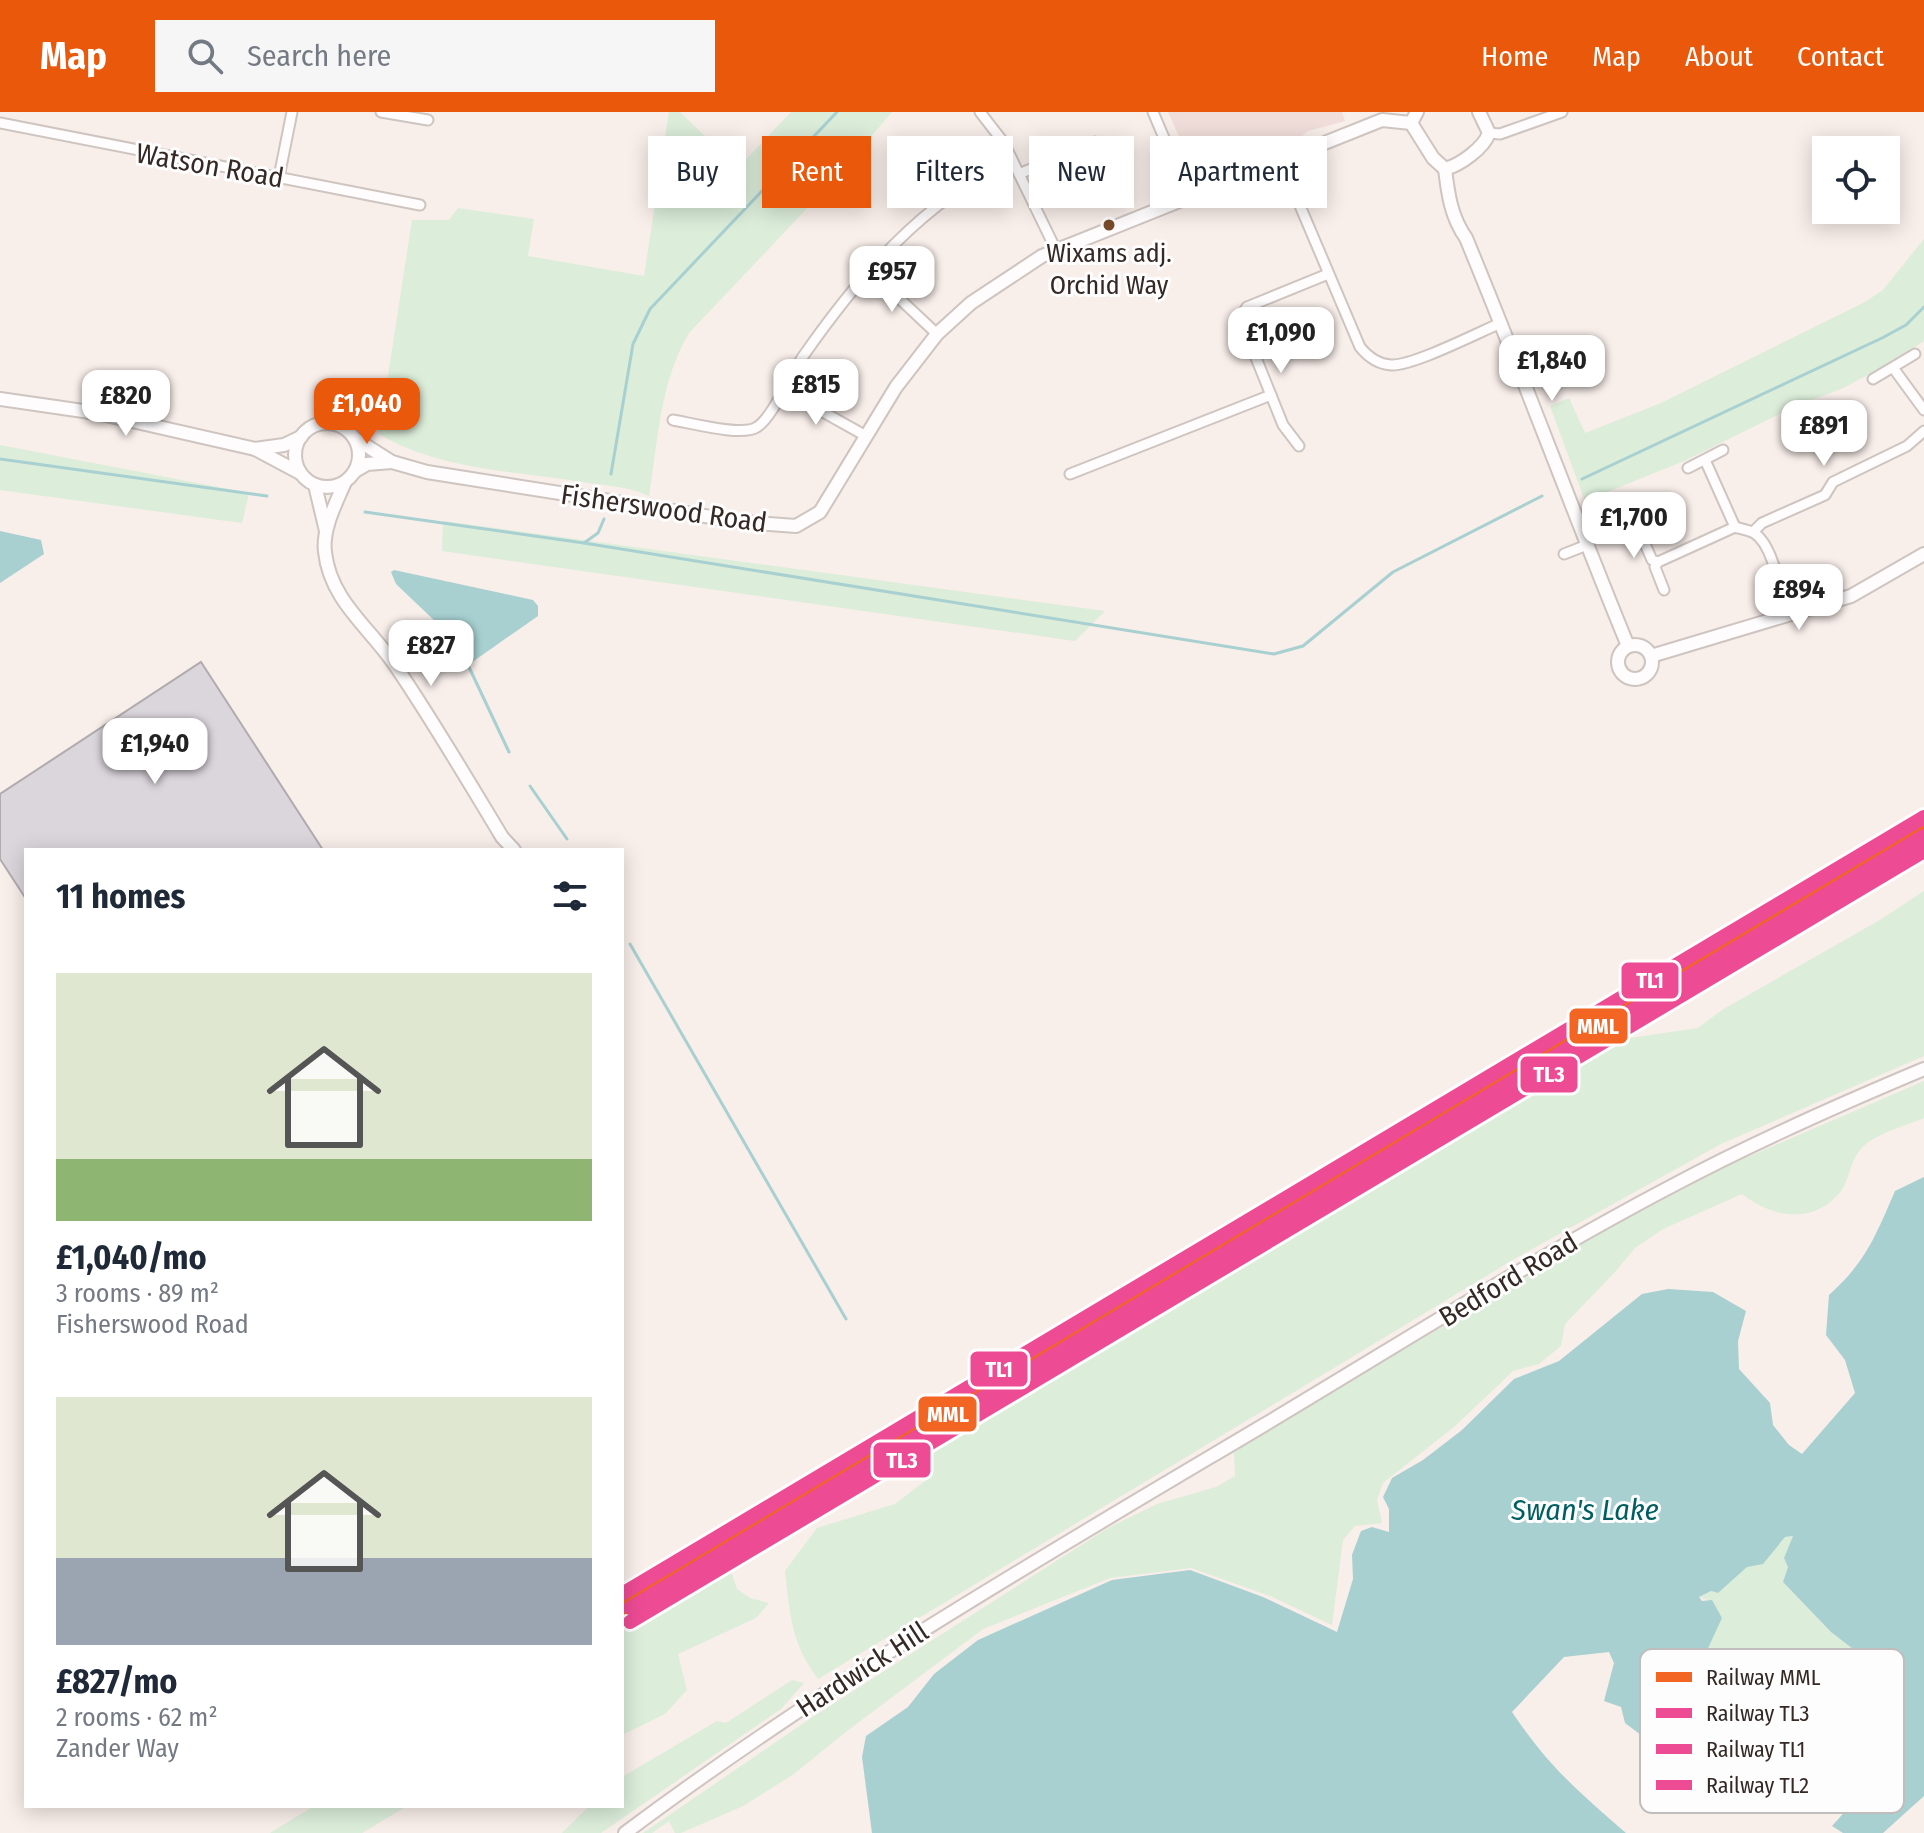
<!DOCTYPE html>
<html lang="en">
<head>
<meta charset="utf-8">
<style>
  body { margin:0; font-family:"Fira Sans Condensed",sans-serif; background:#f6f6f7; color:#1f2937; height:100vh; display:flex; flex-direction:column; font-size:30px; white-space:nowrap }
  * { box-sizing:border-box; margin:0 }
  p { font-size:26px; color:#747a83 }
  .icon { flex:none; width:44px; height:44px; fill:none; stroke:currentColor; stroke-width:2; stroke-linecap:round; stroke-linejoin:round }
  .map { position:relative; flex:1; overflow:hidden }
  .panel { position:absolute; left:24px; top:736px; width:600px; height:960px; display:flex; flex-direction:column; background:#fff; border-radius:0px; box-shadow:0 4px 20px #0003 }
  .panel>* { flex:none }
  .hud { position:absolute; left:648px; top:24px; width:760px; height:72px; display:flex; gap:16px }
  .tools { position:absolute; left:1812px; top:24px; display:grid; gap:16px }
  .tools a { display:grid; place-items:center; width:88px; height:88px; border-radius:0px; background:#fff; box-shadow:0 4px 20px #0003; font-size:40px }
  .price { position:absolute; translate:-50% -68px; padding:0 18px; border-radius:16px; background:#fff; color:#222; font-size:26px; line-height:52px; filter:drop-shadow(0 2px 4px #0008) }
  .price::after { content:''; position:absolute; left:50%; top:48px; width:24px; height:18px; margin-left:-12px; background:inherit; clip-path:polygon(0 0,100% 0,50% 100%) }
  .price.on { background:#ea580c; color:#fff }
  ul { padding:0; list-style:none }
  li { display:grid; align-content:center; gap:16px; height:424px; padding:0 32px }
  li span { display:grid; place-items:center; height:248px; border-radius:0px; color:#555 }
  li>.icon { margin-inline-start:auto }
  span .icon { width:144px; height:144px; fill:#fffc; stroke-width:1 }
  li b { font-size:34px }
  h2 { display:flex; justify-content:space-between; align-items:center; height:96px; padding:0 32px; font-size:34px }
  .chip { padding:0 28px; border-radius:0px; background:#fff; box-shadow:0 4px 20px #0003; font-size:28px; line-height:72px }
  .chip.on { background:#ea580c; color:#fff }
  header { display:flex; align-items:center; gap:48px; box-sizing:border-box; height:112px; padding:0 40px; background:#ea580c; color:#fff }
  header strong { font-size:38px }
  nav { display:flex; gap:44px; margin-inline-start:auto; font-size:28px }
  .search { width:560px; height:72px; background:#f6f6f7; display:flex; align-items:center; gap:20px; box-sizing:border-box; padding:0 28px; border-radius:0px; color:#747a83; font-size:30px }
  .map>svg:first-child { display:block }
</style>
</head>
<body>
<header>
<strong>Map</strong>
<div class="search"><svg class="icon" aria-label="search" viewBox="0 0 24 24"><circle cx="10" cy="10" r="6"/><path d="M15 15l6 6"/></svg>Search here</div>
<nav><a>Home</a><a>Map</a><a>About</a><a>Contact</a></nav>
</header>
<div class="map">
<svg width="1924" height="1721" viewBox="0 0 1924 1721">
  <rect width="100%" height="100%" fill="#f8eeea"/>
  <polygon fill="#f1deda" points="1168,0 1342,0 1345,9 1308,19 1294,31 1215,60 1195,60"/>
  <g fill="#dcedda">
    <path d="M669 0H680L738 56 791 0H892L831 71 689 221C660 269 658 329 649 384 631 375 608 374 589 371 520 359 440 359 379 322L412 108H449L458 96 534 107 528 144 644 164Z"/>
    <polygon points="1924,127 1924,229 1891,251 1841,277 1798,293 1684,349 1585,389 1550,294 1569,286 1585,321 1661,291 1865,190 1883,178"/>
    <polygon points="0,333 249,381 242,411 0,378"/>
    <polygon points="443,409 1105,499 1075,529 442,439"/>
    <path d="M1924 779V944L1721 1032 1516 1146 818 1567C791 1531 790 1502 785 1459L817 1416 895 1392 929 1366 922 1344 1056 1260 1630 926 1698 916 1722 898 1880 808Z"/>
    <path d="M1924 969V1006C1907 1013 1882 1020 1867 1031 1849 1045 1851 1066 1841 1079 1815 1113 1772 1106 1742 1082L1663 1117 1635 1136 1614 1161 1565 1212 1561 1234 1539 1252 1513 1259 1454 1315 1383 1371 1377 1388 1382 1411 1355 1414 1343 1428 1332 1513 1270 1484 1191 1456 1110 1466 983 1517 843 1622 794 1662 743 1694 681 1721H675L669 1709 652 1721H643L814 1604 1108 1416 1157 1392 1216 1375 1235 1364 1234 1339 1594 1124 1729 1053Z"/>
    <path d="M1793 1424 1784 1446 1788 1455 1783 1470 1831 1520 1853 1537 1859 1554 1857 1560 1848 1562 1838 1579H1828L1826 1586 1818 1590 1767 1577 1755 1557 1738 1551C1726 1558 1714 1557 1703 1547L1718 1513 1708 1488 1699 1485 1711 1479 1718 1481 1747 1454 1763 1451 1785 1425Z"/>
    <polygon points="718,1451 730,1456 737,1477 750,1486 769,1491 756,1506 678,1542 687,1578 665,1602 622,1623 622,1508"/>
    <polygon points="792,1568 804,1571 781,1597 601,1721 562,1721 589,1694 622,1694 622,1665 717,1609 726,1611"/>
    <polygon points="314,1694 407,1694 362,1721 270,1721"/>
  </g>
  <g fill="#a8d0d1" fill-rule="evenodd">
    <polygon points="0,419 41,428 44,442 0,471"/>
    <polygon points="394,458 533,488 538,494 538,504 468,553 436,510 396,472 391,460"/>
    <path d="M1924 1065V1684L1883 1721H1843L1832 1714 1849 1695 1833 1669 1823 1666 1820 1653 1804 1642 1763 1659 1762 1674 1729 1676 1694 1663 1625 1611 1621 1595 1604 1589 1614 1551 1609 1540 1564 1545 1512 1600C1549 1655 1578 1679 1626 1721H872L862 1645 866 1624 908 1595 934 1562 978 1528 1112 1468 1190 1458 1263 1485 1337 1520 1353 1467 1352 1443 1361 1419 1372 1415 1389 1420V1397L1383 1385 1392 1366 1423 1348 1462 1318 1514 1267 1559 1249 1642 1182 1668 1177 1713 1180 1746 1199 1738 1229 1739 1257 1770 1291 1773 1313 1789 1333 1802 1342 1855 1281 1845 1248 1826 1223 1829 1183C1866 1150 1876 1123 1895 1079ZM1793 1424 1784 1446 1788 1455 1783 1470 1831 1520 1853 1537 1859 1554 1857 1560 1848 1562 1838 1579H1828L1826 1586 1818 1590 1793 1583 1783 1573 1767 1577 1745 1549C1729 1554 1718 1560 1703 1547L1722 1506 1712 1488 1702 1489 1699 1485 1711 1479 1718 1481 1747 1455 1763 1452 1785 1425Z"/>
  </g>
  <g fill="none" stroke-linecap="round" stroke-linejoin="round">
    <g stroke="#a8d0d1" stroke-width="3">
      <polyline points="0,347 267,384"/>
      <polyline points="611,362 633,232 650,197 837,0"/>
      <polyline points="1582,367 1882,226 1906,213 1924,195"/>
      <polyline points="365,400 584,431 1274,542 1303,534 1393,460 1542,384"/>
      <polyline points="584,431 598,421 604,407"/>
      <polyline points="468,553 509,640"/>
      <polyline points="530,674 567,727"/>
      <polyline points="630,832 846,1207"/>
    </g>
  </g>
  <polygon fill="#dbd5dc" stroke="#b0abae" stroke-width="2" points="201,550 323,738 26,738 26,787 0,747 0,682"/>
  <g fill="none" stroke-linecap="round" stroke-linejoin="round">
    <g stroke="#cec4c0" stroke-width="13">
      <g id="street">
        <polyline points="381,0 428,8"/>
        <polyline points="980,0 1004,31 1056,138"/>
        <polyline points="1153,0 1190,87"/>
        <polyline points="0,11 420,93"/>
        <polyline points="1489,21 1500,22 1562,0"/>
        <path d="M1281 49 1360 235C1368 245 1377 252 1391 253 1413 254 1477 221 1501 211"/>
        <polyline points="1019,62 1095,30"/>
        <polyline points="279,65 292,0"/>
        <polyline points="869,158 937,222"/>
        <polyline points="1894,257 1924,298"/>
        <polyline points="1873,267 1915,242"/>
        <polyline points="782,277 866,324"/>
        <path d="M673 308C691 311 743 325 757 315 773 305 791 261 804 243 860 163 922 91 1011 47"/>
        <polyline points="1299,334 1283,313 1240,206 1247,195 1328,162"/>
        <polyline points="1705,348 1735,415"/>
        <polyline points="1688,356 1723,338"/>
        <polyline points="1070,362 1271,283"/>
        <polyline points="1639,418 1652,448 1658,450"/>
        <polyline points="1753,420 1762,411 1825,383 1833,370 1907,334 1924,319"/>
        <polyline points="1564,442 1587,433"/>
        <path d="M1664 478 1655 455 1658 450 1735 415C1741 417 1749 418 1754 421 1774 433 1782 485 1785 505"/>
      </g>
    </g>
    <g stroke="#cec4c0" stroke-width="16">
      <g id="secondary">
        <polyline points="1417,0 1411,11 1433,46 1445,57"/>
        <path d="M1445 57C1448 82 1451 105 1466 126 1522 261 1572 398 1628 534"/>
        <path d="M1445 57C1460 53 1484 36 1489 21L1479 0"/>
        <polyline points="0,287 97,301 255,337 300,361"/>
        <circle cx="327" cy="343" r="32"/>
        <polyline points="354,326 392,350 427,360 743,410 796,414 820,400 896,275 937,222 971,191 1042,144 1382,8 1411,11"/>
        <polyline points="255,337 284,333 301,325"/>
        <polyline points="355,359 367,352 392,350"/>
        <path d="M345 370C336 391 322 417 325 440 330 488 370 516 395 553 433 609 467 667 502 725L514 738"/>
        <polyline points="315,373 326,419"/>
        <circle cx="1635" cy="550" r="17"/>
        <polyline points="1651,544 1851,484 1924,442"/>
        <path d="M625 1721C828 1569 1047 1442 1264 1313 1398 1233 1531 1148 1670 1075 1752 1031 1838 993 1924 957"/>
      </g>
    </g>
    <use href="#street" stroke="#fefcfc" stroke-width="9"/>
    <use href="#secondary" stroke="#fefcfc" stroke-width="12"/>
    <g stroke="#fdfdfd" stroke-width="20">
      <polyline id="rail-1" points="622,1496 1924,720"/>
    </g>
    <g stroke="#fdfdfd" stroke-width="20">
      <polyline id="rail-2" points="630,1510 1924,739"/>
    </g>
    <g stroke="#fdfdfd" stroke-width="20">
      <polyline id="rail-3" points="622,1482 1924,705"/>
    </g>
    <g stroke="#fdfdfd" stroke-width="20">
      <polyline id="rail-4" points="630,1496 1924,724"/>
    </g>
    <use href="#rail-1" stroke="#f26522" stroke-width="14"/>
    <use href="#rail-2" stroke="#ee4b95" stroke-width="14"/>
    <use href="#rail-3" stroke="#ee4b95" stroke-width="14"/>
    <use href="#rail-4" stroke="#ee4b95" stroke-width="14"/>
  </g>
  <circle fill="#7a4b2a" stroke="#fdfdfd" stroke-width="3" cx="1109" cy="113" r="7"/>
  <g text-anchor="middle" stroke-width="6" stroke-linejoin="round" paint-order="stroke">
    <g font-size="26" fill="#342924" stroke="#fdfdfd">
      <text x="1109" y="150">Wixams adj.<tspan x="1109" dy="32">Orchid Way</tspan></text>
    </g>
    <g font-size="28" fill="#342924" stroke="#fdfdfd">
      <text transform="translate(210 53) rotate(10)" y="10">Watson Road</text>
      <text transform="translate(664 396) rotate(8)" y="10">Fisherswood Road</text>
      <text transform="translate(1508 1167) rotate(-31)" y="10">Bedford Road</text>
      <text transform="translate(862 1557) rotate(-33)" y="10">Hardwick Hill</text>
    </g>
    <g font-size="30" font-style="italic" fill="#005e61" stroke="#fdfdfd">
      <text x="1585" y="1408">Swan's Lake</text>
    </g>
  </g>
  <rect x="1640" y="1537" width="264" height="164" rx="12" fill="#fdfdfd" stroke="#c1bdbc" stroke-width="2"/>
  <rect x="1656" y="1560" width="36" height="10" fill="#f26522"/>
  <rect x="1656" y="1596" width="36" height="10" fill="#ee4b95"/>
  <rect x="1656" y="1632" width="36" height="10" fill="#ee4b95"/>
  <rect x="1656" y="1668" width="36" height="10" fill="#ee4b95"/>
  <g font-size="22" fill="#342924">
    <text x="1706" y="1573">Railway MML</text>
    <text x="1706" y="1609">Railway TL3</text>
    <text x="1706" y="1645">Railway TL1</text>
    <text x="1706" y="1681">Railway TL2</text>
  </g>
  <g stroke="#fdfdfd" stroke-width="3">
    <rect x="1620" y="849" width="60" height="39" rx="8" fill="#ee4b95"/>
    <rect x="1568" y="895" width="61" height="38" rx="8" fill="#f26522"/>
    <rect x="1519" y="943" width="60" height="39" rx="8" fill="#ee4b95"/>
    <rect x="969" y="1238" width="60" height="38" rx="8" fill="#ee4b95"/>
    <rect x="917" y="1283" width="61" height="38" rx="8" fill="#f26522"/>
    <rect x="872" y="1329" width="60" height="38" rx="8" fill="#ee4b95"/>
  </g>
  <g font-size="22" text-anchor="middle" font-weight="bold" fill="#fff">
    <text x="1650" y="876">TL1</text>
    <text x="1598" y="922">MML</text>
    <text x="1549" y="970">TL3</text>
    <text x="999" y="1265">TL1</text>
    <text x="948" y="1310">MML</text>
    <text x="902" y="1356">TL3</text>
  </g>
</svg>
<div class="tools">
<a><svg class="icon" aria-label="locate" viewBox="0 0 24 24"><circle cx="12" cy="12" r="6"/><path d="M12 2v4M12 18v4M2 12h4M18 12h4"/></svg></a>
</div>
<b class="price" style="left:892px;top:202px">£957</b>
<b class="price" style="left:1281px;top:263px">£1,090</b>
<b class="price" style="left:1552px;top:291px">£1,840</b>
<b class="price" style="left:816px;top:315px">£815</b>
<b class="price" style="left:126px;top:326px">£820</b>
<b class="price on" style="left:367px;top:334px">£1,040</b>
<b class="price" style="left:1824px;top:356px">£891</b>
<b class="price" style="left:1634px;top:448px">£1,700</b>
<b class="price" style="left:1799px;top:520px">£894</b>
<b class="price" style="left:431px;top:576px">£827</b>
<b class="price" style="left:155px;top:674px">£1,940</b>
<div class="hud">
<a class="chip">Buy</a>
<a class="chip on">Rent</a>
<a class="chip">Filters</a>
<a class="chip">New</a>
<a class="chip">Apartment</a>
</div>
<section class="panel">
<h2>11 homes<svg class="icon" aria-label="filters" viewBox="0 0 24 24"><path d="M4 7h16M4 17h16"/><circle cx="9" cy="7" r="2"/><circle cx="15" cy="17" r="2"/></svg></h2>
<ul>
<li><span style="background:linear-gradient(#dfe7d0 75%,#8fb573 0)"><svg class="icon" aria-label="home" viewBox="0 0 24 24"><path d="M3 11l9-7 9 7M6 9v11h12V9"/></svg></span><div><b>£1,040/mo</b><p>3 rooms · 89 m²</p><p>Fisherswood Road</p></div></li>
<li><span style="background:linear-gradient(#dfe7d0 65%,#9aa5b1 0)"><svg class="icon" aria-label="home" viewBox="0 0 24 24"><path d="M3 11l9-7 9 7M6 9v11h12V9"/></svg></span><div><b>£827/mo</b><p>2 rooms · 62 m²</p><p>Zander Way</p></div></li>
</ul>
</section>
</div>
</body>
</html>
